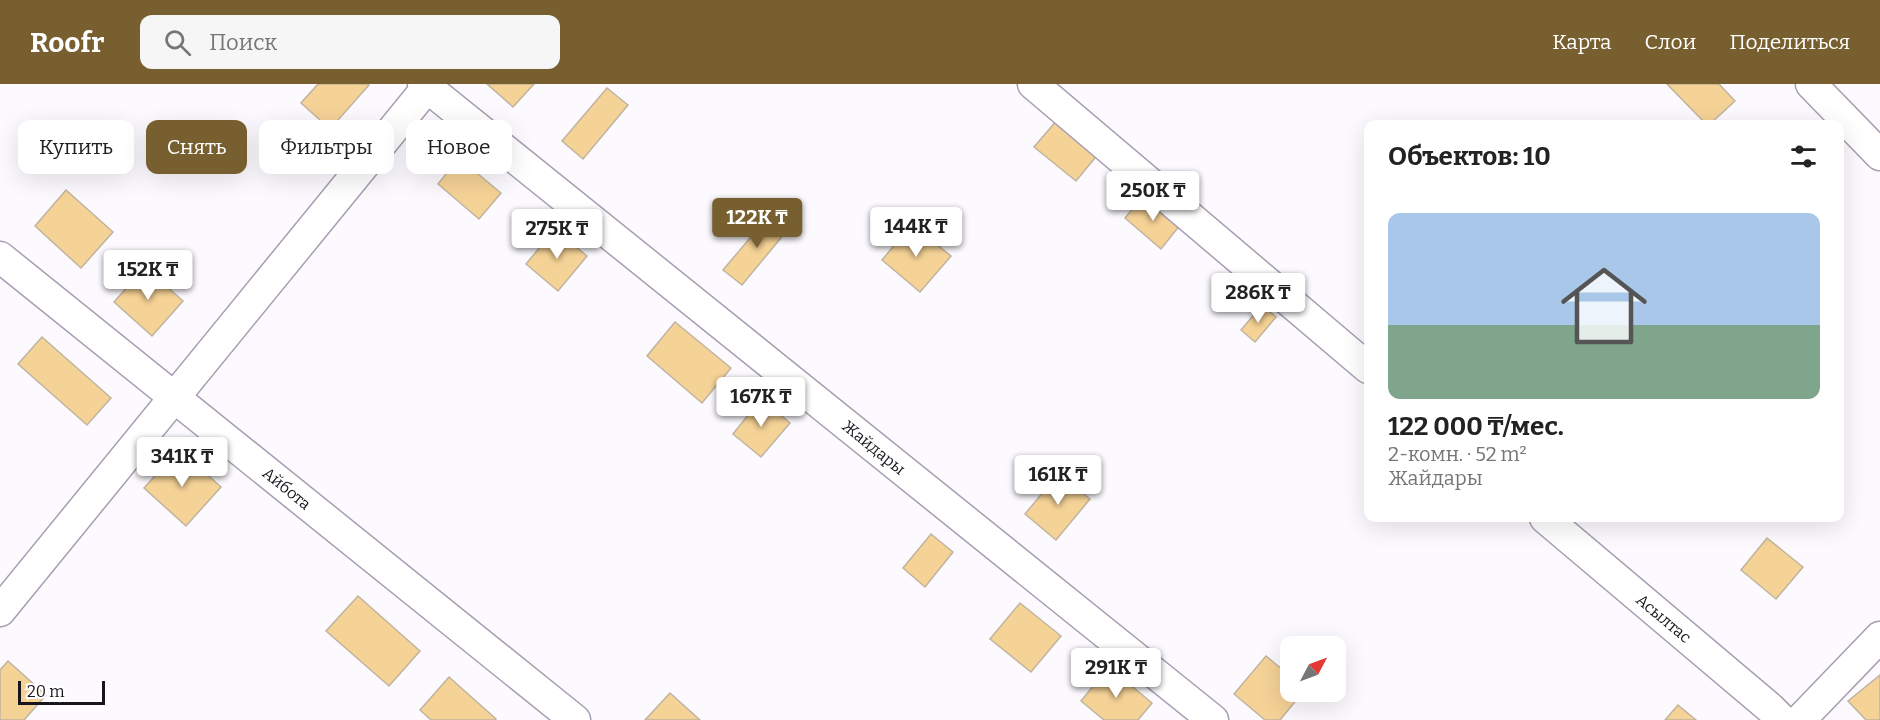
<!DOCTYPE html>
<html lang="ru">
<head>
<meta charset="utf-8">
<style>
  body { margin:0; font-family:Bitter,serif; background:#f6f6f6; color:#222; height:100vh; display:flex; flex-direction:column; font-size:22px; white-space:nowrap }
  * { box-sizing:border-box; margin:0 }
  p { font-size:20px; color:#767676 }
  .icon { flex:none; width:33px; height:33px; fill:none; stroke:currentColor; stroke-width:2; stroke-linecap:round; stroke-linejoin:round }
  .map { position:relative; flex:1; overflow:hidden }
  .panel { position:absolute; left:1364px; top:36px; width:480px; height:402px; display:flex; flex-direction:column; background:#fff; border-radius:12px; box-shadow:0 6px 24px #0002 }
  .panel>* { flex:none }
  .banner { position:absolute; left:18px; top:36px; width:570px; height:54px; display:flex; gap:12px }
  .needle { width:39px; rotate:49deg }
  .controls { position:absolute; left:1280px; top:552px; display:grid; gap:12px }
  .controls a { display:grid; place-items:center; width:66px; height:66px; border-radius:12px; background:#fff; box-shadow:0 6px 24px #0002; font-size:30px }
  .scale { position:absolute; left:18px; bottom:15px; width:87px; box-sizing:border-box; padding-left:6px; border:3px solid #19151d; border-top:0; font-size:16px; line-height:21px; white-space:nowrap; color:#19151d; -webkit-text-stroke:4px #fff; paint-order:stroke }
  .price { position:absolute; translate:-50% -51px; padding:0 14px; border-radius:6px; background:#fff; color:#222; font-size:20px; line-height:39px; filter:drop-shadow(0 2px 3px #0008) }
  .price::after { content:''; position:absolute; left:50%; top:36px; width:18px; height:14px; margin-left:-9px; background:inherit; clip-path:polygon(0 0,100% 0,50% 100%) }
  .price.on { background:#785f30; color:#fff }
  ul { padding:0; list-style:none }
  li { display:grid; align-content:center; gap:12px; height:318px; padding:0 24px }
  li span { display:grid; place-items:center; height:186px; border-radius:12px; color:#555 }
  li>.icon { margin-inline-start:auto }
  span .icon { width:108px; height:108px; fill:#fffc; stroke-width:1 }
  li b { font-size:26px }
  h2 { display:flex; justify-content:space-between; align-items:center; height:72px; padding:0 24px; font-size:26px }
  .pill { padding:0 21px; border-radius:12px; background:#fff; box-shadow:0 6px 24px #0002; font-size:21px; line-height:54px }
  .pill.on { background:#785f30; color:#fff }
  header { display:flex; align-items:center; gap:36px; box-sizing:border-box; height:84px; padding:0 30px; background:#785f30; color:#fff }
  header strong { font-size:28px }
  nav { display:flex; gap:33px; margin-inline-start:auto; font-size:21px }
  .search { width:420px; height:54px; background:#f6f6f6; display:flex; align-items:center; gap:15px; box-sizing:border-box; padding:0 21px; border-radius:12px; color:#767676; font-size:22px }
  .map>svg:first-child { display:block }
</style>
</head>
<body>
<header>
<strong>Roofr</strong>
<div class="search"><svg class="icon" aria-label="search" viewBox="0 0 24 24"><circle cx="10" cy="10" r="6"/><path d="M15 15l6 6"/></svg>Поиск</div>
<nav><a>Карта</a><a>Слои</a><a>Поделиться</a></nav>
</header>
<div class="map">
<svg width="1880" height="636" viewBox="0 0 1880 636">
  <rect width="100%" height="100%" fill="#fcfafe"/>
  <g fill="#f5d296" stroke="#c1b49f" stroke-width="1.5">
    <polygon points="318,0 368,0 369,1 330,45 301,19"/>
    <polygon points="487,0 534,0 513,23"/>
    <polygon points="1667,0 1719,0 1735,17 1710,40 1706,40"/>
    <polygon points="607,4 628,21 583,75 562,57"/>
    <polygon points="1058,35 1099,69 1076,97 1034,63"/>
    <polygon points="459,74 501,109 479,135 438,100"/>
    <polygon points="66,106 113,148 81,184 35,142"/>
    <polygon points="1144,111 1180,141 1161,165 1125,134"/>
    <polygon points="772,128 790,143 742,201 723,186"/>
    <polygon points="912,140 951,172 920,208 882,176"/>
    <polygon points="555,145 587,172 558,207 526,180"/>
    <polygon points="145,183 183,217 152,252 114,218"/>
    <polygon points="1262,221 1276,233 1255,258 1241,246"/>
    <polygon points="675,238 731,284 702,319 647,272"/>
    <polygon points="42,253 111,314 87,341 18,280"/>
    <polygon points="761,315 790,339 761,373 733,350"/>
    <polygon points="179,365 221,403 186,442 144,404"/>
    <polygon points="1059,389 1090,415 1056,456 1025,430"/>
    <polygon points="931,450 953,468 925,503 903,484"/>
    <polygon points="1767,454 1803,483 1776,515 1741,486"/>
    <polygon points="358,512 420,567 389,602 326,547"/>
    <polygon points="1020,519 1061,552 1031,588 990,555"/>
    <polygon points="1266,572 1290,592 1290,608 1303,608 1280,636 1265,636 1234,610"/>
    <polygon points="8,577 46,611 24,636 0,636 0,586"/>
    <polygon points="1109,583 1152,619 1138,636 1104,636 1081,617"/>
    <polygon points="1880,591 1880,636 1866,636 1848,617"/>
    <polygon points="449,593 496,635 495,636 431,636 420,626"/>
    <polygon points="670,609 700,636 645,636"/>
    <polygon points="1678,621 1696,636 1665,636"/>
  </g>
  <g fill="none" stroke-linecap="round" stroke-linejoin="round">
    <g stroke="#a79db3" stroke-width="33">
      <g id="minor">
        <polyline points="423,0 1213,636"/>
        <polyline points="1033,0 1368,284"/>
        <polyline points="1811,0 1880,71"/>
        <polyline points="0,173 575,636"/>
        <polyline points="1545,434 1770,624 1782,636"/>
        <polyline points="0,527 430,0"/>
        <polyline points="1800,636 1880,553"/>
      </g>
    </g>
    <use href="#minor" stroke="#fff" stroke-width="30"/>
  </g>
  <g text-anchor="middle" stroke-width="6" stroke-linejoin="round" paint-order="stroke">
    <g font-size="16" fill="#19151d" stroke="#fff">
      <text transform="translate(874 363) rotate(39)" y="6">Жайдары</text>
      <text transform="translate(287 404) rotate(39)" y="6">Айбота</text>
      <text transform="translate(1664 534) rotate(40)" y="6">Асылтас</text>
    </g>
  </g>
</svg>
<div class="controls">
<a><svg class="needle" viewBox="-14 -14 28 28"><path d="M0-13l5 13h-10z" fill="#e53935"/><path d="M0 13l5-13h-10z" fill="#767676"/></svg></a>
</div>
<div class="scale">20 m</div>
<b class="price" style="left:1153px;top:138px">250K ₸</b>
<b class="price on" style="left:757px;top:165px">122K ₸</b>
<b class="price" style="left:916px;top:174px">144K ₸</b>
<b class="price" style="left:557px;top:176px">275K ₸</b>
<b class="price" style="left:148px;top:217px">152K ₸</b>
<b class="price" style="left:1258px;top:240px">286K ₸</b>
<b class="price" style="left:761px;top:344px">167K ₸</b>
<b class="price" style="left:182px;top:404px">341K ₸</b>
<b class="price" style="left:1058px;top:422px">161K ₸</b>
<b class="price" style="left:1116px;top:615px">291K ₸</b>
<div class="banner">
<a class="pill">Купить</a>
<a class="pill on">Снять</a>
<a class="pill">Фильтры</a>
<a class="pill">Новое</a>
</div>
<section class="panel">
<h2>Объектов: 10<svg class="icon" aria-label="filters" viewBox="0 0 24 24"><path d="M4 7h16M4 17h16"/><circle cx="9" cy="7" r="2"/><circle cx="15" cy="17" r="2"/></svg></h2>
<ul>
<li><span style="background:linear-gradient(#a9c7e8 60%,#7fa58c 0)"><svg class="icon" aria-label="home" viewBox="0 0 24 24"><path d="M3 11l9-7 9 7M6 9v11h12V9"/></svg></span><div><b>122 000 ₸/мес.</b><p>2-комн. · 52 m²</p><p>Жайдары</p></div></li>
</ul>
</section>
</div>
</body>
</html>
